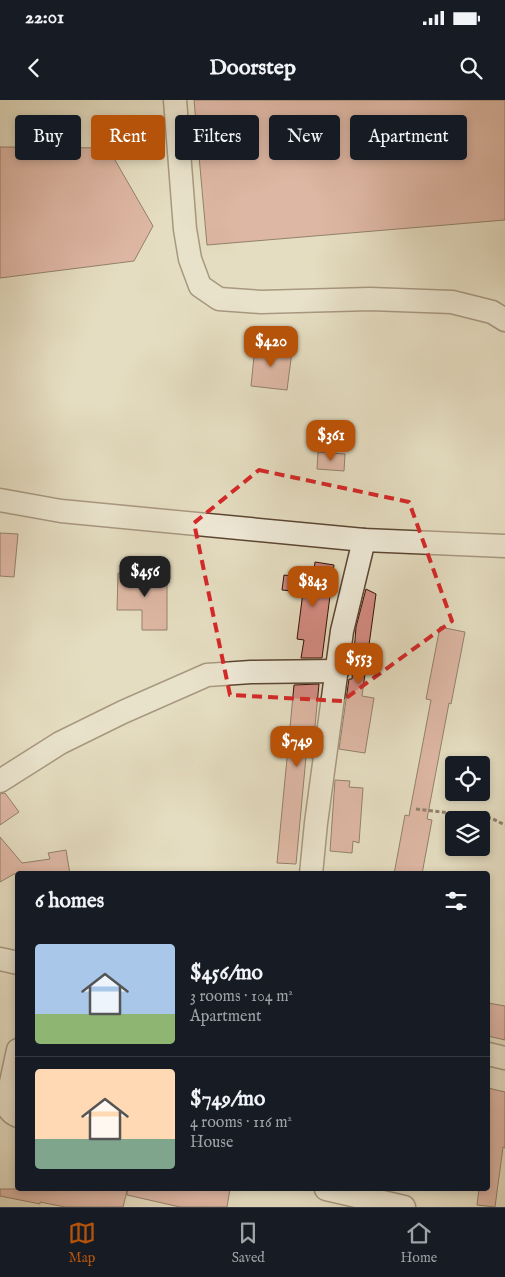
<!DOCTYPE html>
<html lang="en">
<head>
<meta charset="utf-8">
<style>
  body { margin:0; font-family:"IM FELL English",serif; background:#20242c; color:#f1f3f6; height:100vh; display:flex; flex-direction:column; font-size:19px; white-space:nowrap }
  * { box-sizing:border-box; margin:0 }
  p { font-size:16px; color:#9ea1a6 }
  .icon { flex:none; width:28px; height:28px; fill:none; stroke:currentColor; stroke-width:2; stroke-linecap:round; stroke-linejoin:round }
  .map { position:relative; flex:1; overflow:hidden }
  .side { position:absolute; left:15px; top:771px; width:475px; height:320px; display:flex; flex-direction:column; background:#171b24; border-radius:5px; box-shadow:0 2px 8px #0003 }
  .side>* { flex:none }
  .hud { position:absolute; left:15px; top:15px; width:475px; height:45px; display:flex; gap:10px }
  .fabs { position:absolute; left:445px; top:656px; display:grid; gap:10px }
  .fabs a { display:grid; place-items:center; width:45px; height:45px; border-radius:5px; background:#171b24; box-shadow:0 2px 8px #0003; font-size:25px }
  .price { position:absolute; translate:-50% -42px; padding:0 11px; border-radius:10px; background:#b45309; color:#fff; font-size:16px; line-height:32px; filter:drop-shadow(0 1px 2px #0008) }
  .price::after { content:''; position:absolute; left:50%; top:30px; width:15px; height:11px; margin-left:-8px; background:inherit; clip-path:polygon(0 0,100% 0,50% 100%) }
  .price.active { background:#222; color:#fff }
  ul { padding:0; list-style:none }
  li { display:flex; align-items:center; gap:15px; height:125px; padding:0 20px }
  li+li { border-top:1px solid #363941 }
  li span { display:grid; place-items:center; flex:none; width:140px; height:100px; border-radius:5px; color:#555 }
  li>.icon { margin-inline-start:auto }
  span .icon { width:60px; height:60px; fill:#fffc; stroke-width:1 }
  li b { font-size:21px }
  h2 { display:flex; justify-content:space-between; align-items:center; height:60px; padding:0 20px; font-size:21px }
  .chip { padding:0 18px; border-radius:5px; background:#171b24; box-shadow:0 2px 8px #0003; font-size:18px; line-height:45px }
  .chip.active { background:#b45309; color:#fff }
  .status { display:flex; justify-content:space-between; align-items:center; height:35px; padding:0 25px; background:#171b24; direction:ltr }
  .status svg { height:14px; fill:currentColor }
  header { display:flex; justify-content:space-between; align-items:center; height:65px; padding:0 20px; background:#171b24; font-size:22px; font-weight:700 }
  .tabs { display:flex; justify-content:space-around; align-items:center; height:70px; border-top:1px solid #363941; background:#171b24; font-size:14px; color:#9ea1a6 }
  .tabs a { display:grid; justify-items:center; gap:2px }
  .tabs .active { color:#b45309 }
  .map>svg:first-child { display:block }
</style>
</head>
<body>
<div class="status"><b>22:01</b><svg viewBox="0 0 49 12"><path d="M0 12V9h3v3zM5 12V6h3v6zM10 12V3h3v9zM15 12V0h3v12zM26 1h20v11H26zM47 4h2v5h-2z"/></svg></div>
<header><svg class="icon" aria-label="back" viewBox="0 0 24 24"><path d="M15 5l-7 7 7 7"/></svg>Doorstep<svg class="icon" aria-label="search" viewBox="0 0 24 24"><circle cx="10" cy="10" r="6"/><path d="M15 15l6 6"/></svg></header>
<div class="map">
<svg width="505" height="1107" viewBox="0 0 505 1107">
  <rect width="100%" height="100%" fill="#e5ddc1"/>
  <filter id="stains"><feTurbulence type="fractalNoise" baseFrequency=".004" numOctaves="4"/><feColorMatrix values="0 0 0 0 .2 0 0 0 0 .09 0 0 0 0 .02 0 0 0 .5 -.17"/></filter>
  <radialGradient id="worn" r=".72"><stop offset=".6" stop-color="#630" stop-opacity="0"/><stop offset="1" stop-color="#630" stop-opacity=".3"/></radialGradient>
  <g fill="#d48b82" stroke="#2e1203">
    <polygon points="194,0 505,0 505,120 207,145"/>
    <polygon points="0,47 108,48 153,126 134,161 0,178"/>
    <polygon points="255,247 292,251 287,290 251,286"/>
    <polygon points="318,352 345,354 344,371 317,369"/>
    <polygon points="0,433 18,434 14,477 0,476"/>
    <polygon points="315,462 334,465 322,558 301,558 304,540 297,539 303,492 282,490 284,475 313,479"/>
    <polygon points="118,473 167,474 167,530 142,530 142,510 117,510"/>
    <polygon points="366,489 376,494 362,596 374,598 365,653 339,649 349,579 352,579 356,527"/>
    <polygon points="440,527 465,532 451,604 449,603 427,719 432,720 422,774 394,774 405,715 409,716 431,600 426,599"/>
    <polygon points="319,584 312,658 306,657 296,764 277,763 294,585"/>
    <polygon points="335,680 350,681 349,687 363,688 359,743 353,741 352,753 330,751"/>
    <polygon points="5,693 19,712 0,725 0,694"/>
    <polygon points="0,737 22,763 50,759 48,753 66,750 70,774 14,774 0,782"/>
    <polygon points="488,903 505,906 505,940 488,936"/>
    <polygon points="488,988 505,992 505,1048 503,1047 495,1107 477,1105 479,1089 488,1089"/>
    <polygon points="0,1089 230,1089 227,1107 180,1107 127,1095 127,1091 123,1107 65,1107 40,1102 40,1104 0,1096"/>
  </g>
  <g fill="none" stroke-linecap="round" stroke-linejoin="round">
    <g stroke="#5c4532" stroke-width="25">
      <g id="minor">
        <polyline points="175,0 185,129 190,159 200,186 219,199 261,202 370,199 452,202 492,212 505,220"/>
        <polyline points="0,400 61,411 364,440 505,446"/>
        <polyline points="0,681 60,643 123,612 207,575 251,572 337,571"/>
        <polyline points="311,774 316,723 342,531 364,440"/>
        <polyline points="0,859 18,863"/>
        <path d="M18 950 7 1001C8 1009 10 1013 18 1016"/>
        <polyline points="488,954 505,958"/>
        <polyline points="326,1089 404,1107"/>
      </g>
    </g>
    <polyline stroke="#2e1203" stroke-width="3" stroke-dasharray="4 2.5" stroke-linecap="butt" points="416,709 491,718 505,725"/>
    <use href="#minor" stroke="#eee9d7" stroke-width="22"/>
  </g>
  <path d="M0 0H505V1107H0ZM259 370 409 402 452 521 342 601 230 595 194 423Z" fill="#e5ddc1" fill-opacity=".55" fill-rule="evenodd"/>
  <path fill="none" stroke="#d62828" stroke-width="4" stroke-dasharray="10 6" stroke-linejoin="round" d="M259 370 409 402 452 521 342 601 230 595 194 423Z"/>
  <rect width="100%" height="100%" filter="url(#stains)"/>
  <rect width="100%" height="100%" fill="url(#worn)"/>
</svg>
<div class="fabs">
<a><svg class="icon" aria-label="locate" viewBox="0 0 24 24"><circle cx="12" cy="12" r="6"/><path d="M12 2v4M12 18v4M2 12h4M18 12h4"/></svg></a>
<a><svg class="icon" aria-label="layers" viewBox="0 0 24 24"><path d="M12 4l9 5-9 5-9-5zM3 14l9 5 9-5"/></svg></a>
</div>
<b class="price" style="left:271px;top:268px">$420</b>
<b class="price" style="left:331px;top:362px">$361</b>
<b class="price active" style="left:145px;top:498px">$456</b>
<b class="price" style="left:313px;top:508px">$843</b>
<b class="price" style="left:359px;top:585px">$553</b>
<b class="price" style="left:297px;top:668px">$749</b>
<div class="hud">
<a class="chip">Buy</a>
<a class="chip active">Rent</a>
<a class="chip">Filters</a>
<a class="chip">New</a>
<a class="chip">Apartment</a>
</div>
<section class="side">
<h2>6 homes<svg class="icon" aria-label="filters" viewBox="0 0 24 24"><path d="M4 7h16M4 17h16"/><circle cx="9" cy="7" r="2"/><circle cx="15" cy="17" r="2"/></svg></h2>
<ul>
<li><span style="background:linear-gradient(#a9c7e8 70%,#8fb573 0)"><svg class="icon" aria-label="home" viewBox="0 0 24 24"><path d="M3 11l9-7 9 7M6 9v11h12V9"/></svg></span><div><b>$456/mo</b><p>3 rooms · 104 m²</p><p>Apartment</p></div></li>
<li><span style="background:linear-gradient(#ffd9b3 70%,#7fa58c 0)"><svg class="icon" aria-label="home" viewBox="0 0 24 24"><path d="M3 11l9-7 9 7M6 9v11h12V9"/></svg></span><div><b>$749/mo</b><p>4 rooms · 116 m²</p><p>House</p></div></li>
</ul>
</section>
</div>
<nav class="tabs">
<a class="active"><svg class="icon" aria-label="map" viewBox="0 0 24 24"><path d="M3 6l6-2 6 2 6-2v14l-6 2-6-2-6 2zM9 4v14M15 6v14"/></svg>Map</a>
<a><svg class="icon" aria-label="saved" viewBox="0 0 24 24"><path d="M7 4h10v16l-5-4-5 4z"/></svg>Saved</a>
<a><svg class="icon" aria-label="home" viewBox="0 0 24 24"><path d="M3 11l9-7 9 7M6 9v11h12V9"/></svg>Home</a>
</nav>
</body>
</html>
